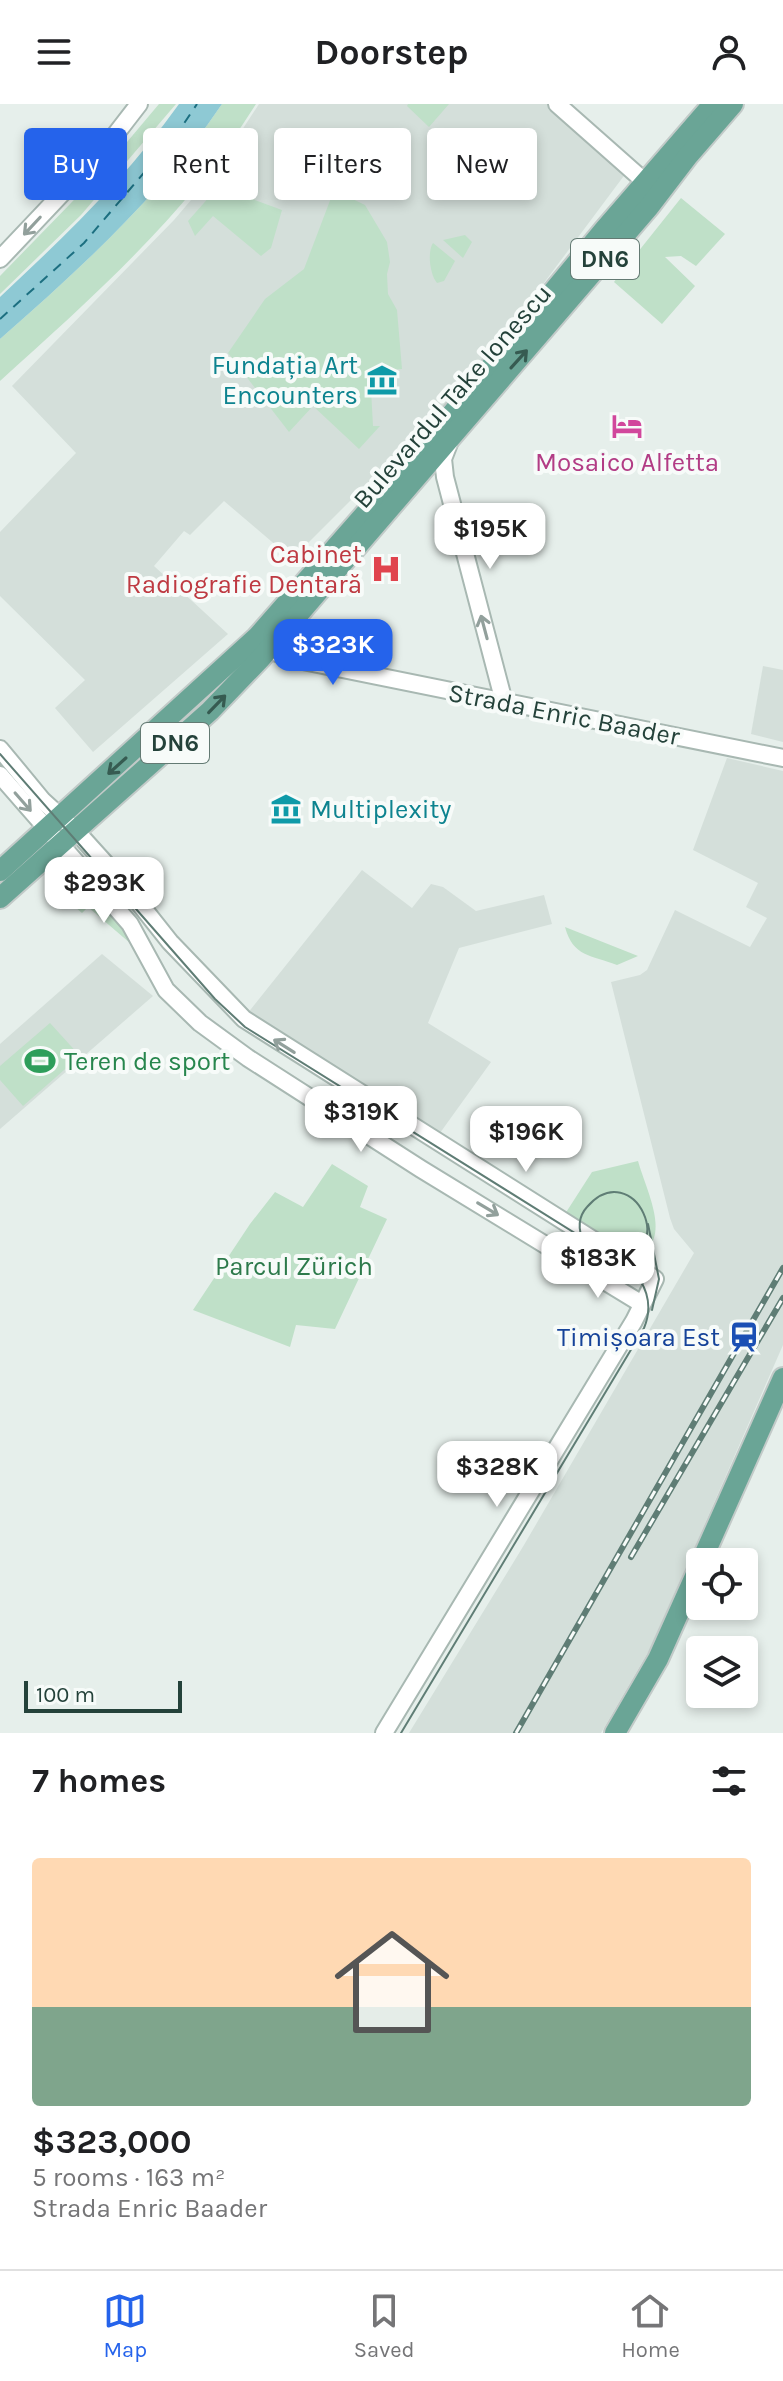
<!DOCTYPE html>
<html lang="en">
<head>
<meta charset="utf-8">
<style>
  body { margin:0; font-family:Karla,sans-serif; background:#f6f6f6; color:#202124; height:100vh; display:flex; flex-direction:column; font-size:30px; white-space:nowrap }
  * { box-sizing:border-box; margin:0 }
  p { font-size:26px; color:#757577 }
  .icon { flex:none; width:44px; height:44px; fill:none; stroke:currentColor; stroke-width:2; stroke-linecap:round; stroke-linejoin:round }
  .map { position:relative; height:1629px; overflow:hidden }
  .sheet { display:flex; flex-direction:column; background:#fff; flex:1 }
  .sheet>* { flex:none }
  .hud { position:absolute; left:24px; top:24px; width:736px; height:72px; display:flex; gap:16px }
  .buttons { position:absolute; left:686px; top:1444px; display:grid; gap:16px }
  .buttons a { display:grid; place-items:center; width:72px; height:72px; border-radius:8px; background:#fff; box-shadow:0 4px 12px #0003; font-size:40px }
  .scale { position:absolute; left:24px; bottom:20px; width:158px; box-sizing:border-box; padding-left:8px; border:4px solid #24423a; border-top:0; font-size:22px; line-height:28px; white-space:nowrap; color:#24423a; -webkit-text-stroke:6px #f7fbf9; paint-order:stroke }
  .price { position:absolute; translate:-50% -68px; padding:0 18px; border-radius:16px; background:#fff; color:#222; font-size:26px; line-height:52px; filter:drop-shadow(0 2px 4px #0008) }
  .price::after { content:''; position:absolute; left:50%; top:48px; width:24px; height:18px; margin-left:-12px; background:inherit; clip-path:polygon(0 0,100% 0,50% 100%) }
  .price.on { background:#2563eb; color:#fff }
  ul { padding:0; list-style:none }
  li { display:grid; align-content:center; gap:16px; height:424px; padding:0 32px }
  li span { display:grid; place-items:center; height:248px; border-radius:8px; color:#555 }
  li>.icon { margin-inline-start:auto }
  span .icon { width:144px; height:144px; fill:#fffc; stroke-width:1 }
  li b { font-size:34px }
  h2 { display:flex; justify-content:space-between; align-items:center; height:96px; padding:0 32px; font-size:34px }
  .tag { padding:0 28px; border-radius:8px; background:#fff; box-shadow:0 4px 12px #0003; font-size:28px; line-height:72px }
  .tag.on { background:#2563eb; color:#fff }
  header { display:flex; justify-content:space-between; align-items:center; height:104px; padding:0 32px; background:#fff; font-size:36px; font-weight:700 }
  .dock { display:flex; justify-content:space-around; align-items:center; height:112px; border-top:2px solid #e0e0e0; background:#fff; font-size:22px; color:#757577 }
  .dock a { display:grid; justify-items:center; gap:4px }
  .dock .on { color:#2563eb }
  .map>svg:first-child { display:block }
</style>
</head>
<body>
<header><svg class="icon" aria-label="menu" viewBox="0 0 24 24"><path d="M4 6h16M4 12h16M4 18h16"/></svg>Doorstep<svg class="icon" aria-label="person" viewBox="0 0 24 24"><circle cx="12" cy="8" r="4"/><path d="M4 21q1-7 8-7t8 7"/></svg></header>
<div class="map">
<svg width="783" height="1629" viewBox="0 0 783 1629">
  <rect width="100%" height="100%" fill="#e6efeb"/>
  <g fill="#d4dfda">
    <polygon points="259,0 549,0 626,69 473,274 292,455 224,397 190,431 184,427 154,462 228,530 93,648 55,604 85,576 0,492 0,428 76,349 12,282 174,116 214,69"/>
    <polygon points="763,562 783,566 783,638 751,630"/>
    <polygon points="727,654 783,667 783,1241 651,1543 601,1629 409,1629 524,1441 694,1149 674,1125 670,1114 611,878 640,871 647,866 675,806 750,843 767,814 746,803 758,779 693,746"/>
    <polygon points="362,766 412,804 431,780 443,783 476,807 544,791 552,820 459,844 428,919 491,958 440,1029 247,910"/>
    <polygon points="102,850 153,892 0,1025 0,940"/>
  </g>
  <g fill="#bfe0c8">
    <polygon points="159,0 176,0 81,111 0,190 0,172 106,63"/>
    <path d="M222 0H256C188 109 94 192 0 277V235C82 163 161 91 222 0Z"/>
    <polygon points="408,0 449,0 429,23 407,2"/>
    <polygon points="236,61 242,66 228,86 282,106 271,144 261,152 213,112 195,132 188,117 211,91 216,94 219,90 215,87"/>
    <polygon points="334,86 365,101 387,138 390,158 387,170 388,190 397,206 402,265 370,267 373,322 380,322 359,345 313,302 289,328 228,249 265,195 304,165"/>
    <polygon points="681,94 725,130 696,162 681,152 665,153 695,182 662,220 614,178"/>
    <polygon points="465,131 472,138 463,154 443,136"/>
    <path d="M433 139 455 157 444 177 437 179C430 171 427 148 433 139Z"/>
    <polygon points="62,768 71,777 77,773 87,783 91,780 144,851 88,803 82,809 50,781"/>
    <path d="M565 823 638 852 617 861C591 851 573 853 565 823Z"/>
    <polygon points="50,919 80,952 23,1002 0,976 0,962"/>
    <path d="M638 1057C647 1089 676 1141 632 1153L565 1110 592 1068Z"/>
    <polygon points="332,1060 368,1082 360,1103 387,1115 335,1225 296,1221 290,1243 193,1206 250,1120 275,1088 303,1103"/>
  </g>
  <path fill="#8ec9d4" d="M179 0H222C161 91 82 163 0 235V193C64 133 128 72 179 0Z"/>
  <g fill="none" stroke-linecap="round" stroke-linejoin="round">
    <polyline stroke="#1c6f80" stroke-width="2" stroke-dasharray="10 8" stroke-linecap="butt" points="0,215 84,139 177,30 197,0"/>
    <g stroke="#a8b8b2" stroke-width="20">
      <g id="tertiary">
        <polyline points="557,0 652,84"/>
        <polyline points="0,155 105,44 139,0"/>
        <polyline points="450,337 443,355 445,373 504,598"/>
        <polyline points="261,537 268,545 288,554 783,654"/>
        <polyline points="0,645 43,697 77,728 124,780 170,838 244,915 655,1175 634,1217 384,1629"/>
        <polyline points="0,671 130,820 166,886 200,919 248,954 421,1065 642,1200"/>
      </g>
    </g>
    <g stroke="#c2cac8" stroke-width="24">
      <g id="primary">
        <polyline points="0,767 257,533 436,329 604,126 713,0"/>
        <polyline points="0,794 210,607 261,554 649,103 688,52 733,0"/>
        <polyline points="701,1458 783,1274"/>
        <polyline points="615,1629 658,1555 700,1461"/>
      </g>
    </g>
    <use href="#tertiary" stroke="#fff" stroke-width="16"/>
    <use href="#primary" stroke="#6aa596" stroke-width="20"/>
    <g stroke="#5f7d75" stroke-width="2">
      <path d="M0 650 215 895 245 923 626 1161C646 1177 654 1200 644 1224L401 1629"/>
      <polyline points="648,1120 659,1175 652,1206"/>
      <path d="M584 1139C578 1126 577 1114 587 1103 633 1050 684 1155 609 1155"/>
    </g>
    <g stroke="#5f7d75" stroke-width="6">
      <g id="rail">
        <polyline points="631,1453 783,1194"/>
        <polyline points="516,1629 783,1164"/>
      </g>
    </g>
    <use href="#rail" stroke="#f7fbf9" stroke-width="3" stroke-dasharray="9" stroke-linecap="butt"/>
  </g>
  <defs><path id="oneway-shaft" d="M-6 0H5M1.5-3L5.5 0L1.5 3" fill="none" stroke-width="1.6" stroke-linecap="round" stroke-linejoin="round" transform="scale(2)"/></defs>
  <g stroke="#92a09c">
    <use href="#oneway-shaft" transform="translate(32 122) rotate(133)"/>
    <use href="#oneway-shaft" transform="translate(484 523) rotate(-105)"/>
    <use href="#oneway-shaft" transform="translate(23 698) rotate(49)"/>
    <use href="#oneway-shaft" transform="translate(284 942) rotate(-148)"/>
    <use href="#oneway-shaft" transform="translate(488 1105) rotate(31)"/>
  </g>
  <g stroke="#365b51">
    <use href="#oneway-shaft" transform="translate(519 255) rotate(-48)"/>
    <use href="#oneway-shaft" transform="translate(217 600) rotate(-46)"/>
    <use href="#oneway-shaft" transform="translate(117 662) rotate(138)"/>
  </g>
  <defs>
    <g id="museum-bare" transform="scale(2.4)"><path d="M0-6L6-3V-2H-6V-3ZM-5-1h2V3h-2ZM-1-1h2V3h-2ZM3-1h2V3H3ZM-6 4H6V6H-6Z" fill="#0f9aa8" stroke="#f7fbf9" stroke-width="2.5" paint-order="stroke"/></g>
    <g id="hotel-bare" transform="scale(2.4)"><path d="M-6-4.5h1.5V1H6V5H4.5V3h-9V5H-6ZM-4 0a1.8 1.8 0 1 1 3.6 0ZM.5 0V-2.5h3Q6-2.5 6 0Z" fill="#d1479c" stroke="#f7fbf9" stroke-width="2.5" paint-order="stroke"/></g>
    <g id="hospital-bare" transform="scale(2.4)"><path d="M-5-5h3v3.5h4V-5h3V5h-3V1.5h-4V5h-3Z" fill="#e0444e" stroke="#f7fbf9" stroke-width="2.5" paint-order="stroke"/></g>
    <g id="stadium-bare" transform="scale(2.4)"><path d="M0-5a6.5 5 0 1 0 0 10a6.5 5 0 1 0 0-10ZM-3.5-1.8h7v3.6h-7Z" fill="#2e9e5b" stroke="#f7fbf9" stroke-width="2.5" paint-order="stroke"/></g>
    <g id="station-bare" transform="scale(2.4)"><path d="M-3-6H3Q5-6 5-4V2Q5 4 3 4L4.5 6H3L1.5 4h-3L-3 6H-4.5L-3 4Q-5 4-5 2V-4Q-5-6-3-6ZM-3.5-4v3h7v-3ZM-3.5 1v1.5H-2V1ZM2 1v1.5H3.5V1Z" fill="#1a4fb4" stroke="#f7fbf9" stroke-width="2.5" paint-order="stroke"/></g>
  </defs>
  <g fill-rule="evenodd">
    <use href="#museum-bare" x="382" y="276"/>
    <use href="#hotel-bare" x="627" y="322"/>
    <use href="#hospital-bare" x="386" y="465"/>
    <use href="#museum-bare" x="286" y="705"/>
    <use href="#stadium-bare" x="40" y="957"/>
    <use href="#station-bare" x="744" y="1233"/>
  </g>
  <g text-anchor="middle" stroke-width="8" stroke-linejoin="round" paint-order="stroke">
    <g fill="#f7fbf9" stroke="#637a73" stroke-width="2">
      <rect x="571" y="135" width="68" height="40" rx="6"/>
      <rect x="141" y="619" width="68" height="40" rx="6"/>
    </g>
    <g font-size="24" font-weight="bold" fill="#24423a">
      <text x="605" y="163">DN6</text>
      <text x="175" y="647">DN6</text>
    </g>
    <g font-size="26" fill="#0d838f" stroke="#f7fbf9" text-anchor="end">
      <text x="358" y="270">Fundația Art<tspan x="358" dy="30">Encounters</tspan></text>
      <text x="310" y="714" text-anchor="start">Multiplexity</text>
    </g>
    <g font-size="26" fill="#24423a" stroke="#f7fbf9">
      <text transform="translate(452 292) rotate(-49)" y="9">Bulevardul Take Ionescu</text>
      <text transform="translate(564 610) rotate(11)" y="9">Strada Enric Baader</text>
    </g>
    <g font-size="26" fill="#b23c85" stroke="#f7fbf9">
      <text x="627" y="367">Mosaico Alfetta</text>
    </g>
    <g font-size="26" fill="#be3a42" stroke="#f7fbf9" text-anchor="end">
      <text x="362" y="459">Cabinet<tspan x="362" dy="30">Radiografie Dentară</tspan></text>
    </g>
    <g font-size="26" fill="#27864d" stroke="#f7fbf9" text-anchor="start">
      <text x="64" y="966">Teren de sport</text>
    </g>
    <g font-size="26" fill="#2d7a4b" stroke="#f7fbf9">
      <text x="294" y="1171">Parcul Zürich</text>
    </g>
    <g font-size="26" fill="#164399" stroke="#f7fbf9" text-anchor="end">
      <text x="720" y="1242">Timișoara Est</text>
    </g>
  </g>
</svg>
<div class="buttons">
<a><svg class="icon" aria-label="locate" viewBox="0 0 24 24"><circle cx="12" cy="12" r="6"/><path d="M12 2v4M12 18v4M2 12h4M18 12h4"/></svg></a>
<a><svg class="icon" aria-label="layers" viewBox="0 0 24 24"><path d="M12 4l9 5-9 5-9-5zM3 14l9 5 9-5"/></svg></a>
</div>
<div class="scale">100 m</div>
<b class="price" style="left:490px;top:467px">$195K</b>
<b class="price on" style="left:333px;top:583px">$323K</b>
<b class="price" style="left:104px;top:821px">$293K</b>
<b class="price" style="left:361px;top:1050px">$319K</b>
<b class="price" style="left:526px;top:1070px">$196K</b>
<b class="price" style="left:598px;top:1196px">$183K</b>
<b class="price" style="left:497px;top:1405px">$328K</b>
<div class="hud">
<a class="tag on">Buy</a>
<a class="tag">Rent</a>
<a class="tag">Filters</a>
<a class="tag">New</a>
</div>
</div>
<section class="sheet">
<h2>7 homes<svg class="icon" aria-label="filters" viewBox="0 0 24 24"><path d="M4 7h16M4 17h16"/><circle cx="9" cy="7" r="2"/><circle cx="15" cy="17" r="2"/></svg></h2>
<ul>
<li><span style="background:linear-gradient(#ffd9b3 60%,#7fa58c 0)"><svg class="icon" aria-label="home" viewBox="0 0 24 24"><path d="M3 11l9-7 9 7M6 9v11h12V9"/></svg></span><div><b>$323,000</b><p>5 rooms · 163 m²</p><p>Strada Enric Baader</p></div></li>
</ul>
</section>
<nav class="dock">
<a class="on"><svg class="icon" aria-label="map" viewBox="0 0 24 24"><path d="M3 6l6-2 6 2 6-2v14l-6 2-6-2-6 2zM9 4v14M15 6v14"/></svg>Map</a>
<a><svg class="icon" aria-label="saved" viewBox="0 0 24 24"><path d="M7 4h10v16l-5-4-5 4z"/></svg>Saved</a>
<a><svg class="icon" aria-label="home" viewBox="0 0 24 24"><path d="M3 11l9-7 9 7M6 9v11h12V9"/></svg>Home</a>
</nav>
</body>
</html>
